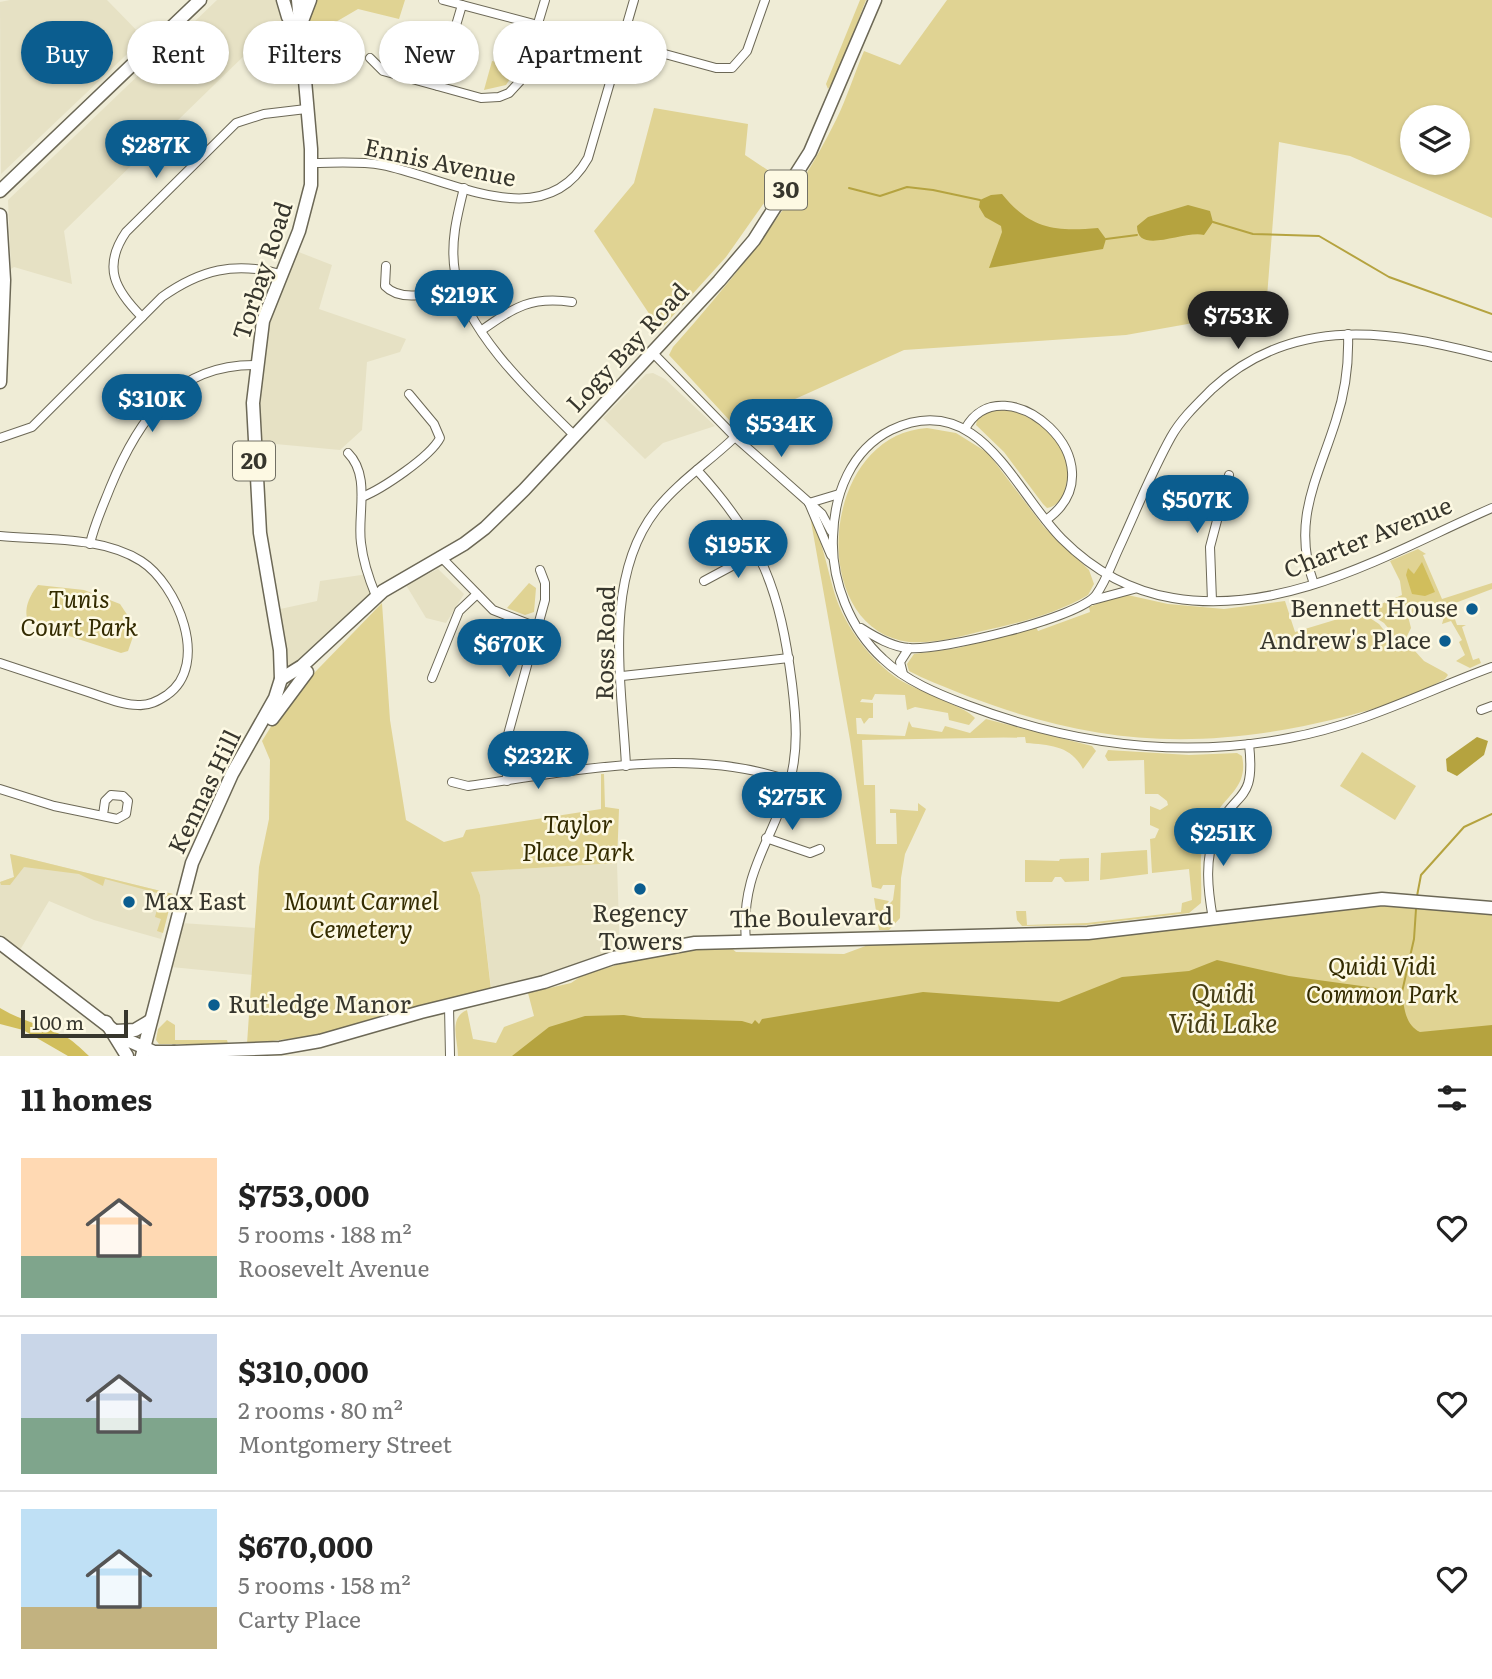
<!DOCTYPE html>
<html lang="en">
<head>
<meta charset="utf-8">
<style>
  body { margin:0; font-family:Literata,serif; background:#f6f6f6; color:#222; height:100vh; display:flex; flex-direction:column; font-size:26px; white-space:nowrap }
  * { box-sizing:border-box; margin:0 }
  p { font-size:23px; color:#767676 }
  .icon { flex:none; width:38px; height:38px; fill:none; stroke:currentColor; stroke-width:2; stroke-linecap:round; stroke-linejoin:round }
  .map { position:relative; height:1056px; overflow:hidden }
  .side { display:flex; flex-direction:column; background:#fff; flex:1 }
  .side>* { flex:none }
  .banner { position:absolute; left:21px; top:21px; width:700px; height:63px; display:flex; gap:14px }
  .tools { position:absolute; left:1400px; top:105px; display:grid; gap:14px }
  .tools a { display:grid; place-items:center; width:70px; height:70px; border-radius:50%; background:#fff; box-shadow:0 2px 5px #0004; font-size:35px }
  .scale { position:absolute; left:21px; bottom:18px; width:107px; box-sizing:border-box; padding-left:7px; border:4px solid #37362d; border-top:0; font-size:19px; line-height:24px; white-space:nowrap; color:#37362d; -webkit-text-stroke:5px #fdf9e3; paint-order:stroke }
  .price { position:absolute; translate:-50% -60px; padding:0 16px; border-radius:24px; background:#0b5d8f; color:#fff; font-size:23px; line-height:46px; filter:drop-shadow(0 2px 4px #0008) }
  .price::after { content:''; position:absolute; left:50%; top:42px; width:21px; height:16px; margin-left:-10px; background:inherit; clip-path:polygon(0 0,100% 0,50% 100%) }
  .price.on { background:#222; color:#fff }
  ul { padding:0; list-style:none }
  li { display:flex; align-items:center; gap:21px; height:175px; padding:0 21px }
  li+li { border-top:2px solid #e0e0e0 }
  li span { display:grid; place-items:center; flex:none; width:196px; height:140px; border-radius:0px; color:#555 }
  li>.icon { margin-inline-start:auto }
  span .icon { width:84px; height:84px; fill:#fffc; stroke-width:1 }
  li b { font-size:30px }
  h2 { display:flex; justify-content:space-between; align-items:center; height:84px; padding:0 21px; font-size:30px }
  .chip { padding:0 24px; border-radius:32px; background:#fff; box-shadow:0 2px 5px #0004; font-size:24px; line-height:63px }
  .chip.on { background:#0b5d8f; color:#fff }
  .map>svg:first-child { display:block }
</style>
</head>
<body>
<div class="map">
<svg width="1492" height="1056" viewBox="0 0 1492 1056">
  <rect width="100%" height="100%" fill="#efecd6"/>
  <g fill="#e6e1c4">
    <polygon points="10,0 107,0 144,38 1,174 0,2"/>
    <polygon points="217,0 278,0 287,44 250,50 64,231 72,284 14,267 11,269 8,200"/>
    <polygon points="291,249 332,265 319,309 406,339 400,352 367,362 362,430 340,450 253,442 256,365"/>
    <polygon points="653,373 665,379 715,426 663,443 645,459 603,418 646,374"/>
    <polygon points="438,569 464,594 446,623 426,618 406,585"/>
    <polygon points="368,574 376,596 307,672 290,683 281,679 271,611 317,601 320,581"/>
    <polygon points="10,854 173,894 161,939 94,920 49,901 20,950 0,934 0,882 14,877"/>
    <polygon points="617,863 620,957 492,996 480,895 470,872"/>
    <polygon points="181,923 256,928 253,975 171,967"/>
  </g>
  <g fill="#e0d393" fill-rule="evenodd">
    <polygon points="316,0 405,0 399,19 358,9 334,23 317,54 312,54 308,24"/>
    <polygon points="860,0 866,0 837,76 828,89 826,84"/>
    <path d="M947 0H1492V218L1350 156 1279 142 1266 310 1126 335 904 350 784 404 732 423 669 355 673 347C735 277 794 205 836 120 847 98 854 74 864 51L900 65ZM1412 117H1458V163H1412Z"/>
    <polygon points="492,61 518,67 506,85 484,90"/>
    <polygon points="654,108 748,124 745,155 781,179 726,257 660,330 594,231 634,183"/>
    <path d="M1009 409C1045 423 1077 446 1065 490 1063 498 1056 507 1047 508L1043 504 1004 452 976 425 977 420 988 412Z"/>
    <path d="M927 428 956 433 988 453 1044 527 1089 570 1094 584 1088 595C1056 614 1018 623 982 631 959 637 933 644 909 642 806 630 819 435 927 428Z"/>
    <path d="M810 516C822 540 826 563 833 588 842 622 866 655 894 676 912 690 965 706 975 718L969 725 949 720 948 713 915 707 907 710 905 695 875 694 872 700 862 699 860 702 873 703V718H869L864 724 861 718H856L857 734 905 736 909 721 912 727 942 732 945 726 970 733 986 719 1092 746 1096 751 1083 769C1071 746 1051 745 1026 743L1025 737 862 740 864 785H875L876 844H897L896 813H890V809L918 811V803L926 809 905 854 901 878 900 918 889 930H879L874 898 889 901 880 913 893 900 895 885H883L881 889 872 887 850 740Z"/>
    <path d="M1418 549 1426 554 1423 555 1442 599 1492 583V589L1450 605 1457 625H1466L1462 627 1473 660 1479 658 1481 663 1470 668 1456 661 1465 655 1459 642 1462 640 1451 621 1442 624 1444 617 1437 602 1408 616 1411 628 1405 640 1424 661 1446 673 1448 675 1445 679C1402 703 1352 716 1304 726 1159 755 1055 735 921 677L909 671 907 664 914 654 958 648 1036 627 1038 631 1090 612 1089 607 1123 594 1168 604 1224 609 1285 601 1295 632 1361 612 1379 624 1387 634H1393L1384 623 1365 611 1402 595 1400 581 1390 561Z"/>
    <polygon points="529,583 536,588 534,612 525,615 507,608"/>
    <path d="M38 585 84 590 120 604 136 628 128 651 121 653 29 623C22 610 30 595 38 585Z"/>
    <polygon points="382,603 390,720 406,820 444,842 463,837 466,830 601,809 601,774 604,774 605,807 619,809 617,863 471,872 480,895 491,990 319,1035 247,1044 259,867 269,819 270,760 262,741 287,701"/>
    <path d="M1108 750 1189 755 1237 753 1242 756C1248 784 1230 793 1216 813 1194 846 1203 868 1201 903L1189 913 1086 925 1022 926 1017 920 1016 911H1026L1027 925 1087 923 1181 912 1182 903 1192 900 1189 869 1152 873 1150 839 1155 838 1159 829 1150 825V806L1160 810 1168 805 1167 801 1158 794H1145L1144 760 1108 761 1105 756Z"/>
    <polygon points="1362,752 1416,786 1395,820 1340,786"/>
    <polygon points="1147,850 1148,874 1100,880 1101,853"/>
    <polygon points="10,854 173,894 163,933 157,931 161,919 155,917 161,894 105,879 103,886 79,874 24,867 10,885 1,885 0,882 14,877"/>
    <polygon points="1089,858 1089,881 1065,882 1061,877 1055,877 1052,882 1025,882 1025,860 1059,861 1060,859"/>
    <path d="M1377 905 1492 913V1056H458C458 1040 448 1018 467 1010L473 1039 496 1043 504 1027 534 1016 528 993 571 983 583 975 637 959 676 951 730 947 736 952 844 954 871 944 1093 938Z"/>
    <polygon points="167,1020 175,1025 175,1040 227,1040 228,1044 159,1044 156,1040 158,1029"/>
  </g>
  <g fill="#d1be5c">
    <polygon points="1422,562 1435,592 1425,596 1412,594 1406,575 1408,568 1414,574"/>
    <path d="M0 1008C20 1020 41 1025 62 1035 72 1039 81 1049 89 1056H68L23 1030 0 1024Z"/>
  </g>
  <g fill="#b5a33f">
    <path d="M1002 194C1030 229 1055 232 1098 228L1106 239 1103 249 989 268 1002 232 1001 226 985 217 979 207 980 200 991 195Z"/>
    <path d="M1188 205 1210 211 1213 222 1204 235C1183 230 1137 256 1137 226L1148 217Z"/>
    <polygon points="1477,737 1488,741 1484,755 1457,776 1447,771 1446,759"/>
    <path d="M1217 960 1289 976 1376 988 1385 1003 1392 1000 1395 992H1402C1404 1007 1405 1025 1420 1032L1492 1025V1056H512L549 1027 585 1016 624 1015 643 1018 742 1021 752 1024 755 1020 759 1024 762 1019 923 992 1059 1002 1122 977 1189 971Z"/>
  </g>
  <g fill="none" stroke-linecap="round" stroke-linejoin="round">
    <g stroke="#b5a33f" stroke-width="2">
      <polyline points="849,188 880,196 907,187 933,190 980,200"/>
      <polyline points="1213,222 1253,234 1319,236 1389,277 1492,314"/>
      <polyline points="1106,239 1137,235"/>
      <polyline points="1417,896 1421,875 1464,827 1492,814"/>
      <polyline points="1402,992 1414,939 1416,909"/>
    </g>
    <g stroke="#6c6856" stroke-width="10">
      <g id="street">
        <polyline points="443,0 538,25"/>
        <polyline points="621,42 716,68 732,68 747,51 765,0"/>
        <polyline points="370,58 383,71 481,98 499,97 509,93 521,80 545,0"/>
        <polyline points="438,86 462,5"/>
        <path d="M312 163C335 163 359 161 382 165 449 178 544 237 588 158L634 0"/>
        <path d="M464 188C457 216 450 243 455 272 464 330 533 395 574 435"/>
        <path d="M386 266 385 286C402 304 437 292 458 286"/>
        <path d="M142 317C115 290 102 267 126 232L236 123 264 114 306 109"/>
        <path d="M482 330C515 307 531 296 572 302"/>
        <polyline points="653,353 735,437 822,514 831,531"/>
        <path d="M965 429C1003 359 1125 464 1046 520"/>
        <path d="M0 438 32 427 162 297C200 270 235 261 280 274"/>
        <path d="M348 453C371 476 357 515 361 543 363 561 369 579 376 596"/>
        <path d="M697 470C762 541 780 590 792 684 796 717 799 751 789 784 771 844 740 873 746 941"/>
        <path d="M362 497C382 489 430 457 440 438L434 424 409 394"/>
        <polyline points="809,503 831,555"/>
        <polyline points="809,503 839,494"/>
        <path d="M1492 508C1393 551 1286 617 1173 598 1130 591 1093 570 1062 539 1014 491 979 388 891 430 851 450 834 494 833 537 831 581 850 629 883 659 906 681 938 694 967 705 1070 744 1179 759 1289 738 1361 725 1424 692 1492 667"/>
        <path d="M0 536C45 540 102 536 141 561 177 584 211 664 167 695 158 701 149 706 138 705 122 705 106 698 91 693 61 683 30 673 0 663"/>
        <path d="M90 544C94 525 103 506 110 488 138 420 175 364 256 365"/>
        <polyline points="440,556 493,610 539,628"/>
        <polyline points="704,581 758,552"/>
        <path d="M1314 584C1291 521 1318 478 1336 420 1345 393 1349 363 1348 334"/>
        <polyline points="1093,600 1134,589"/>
        <polyline points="1212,601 1210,547 1229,475"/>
        <path d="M861 628C875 637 892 647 909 648 940 651 1079 618 1096 595 1106 581 1112 563 1119 548 1136 511 1151 473 1171 437 1181 419 1197 404 1212 389 1294 313 1394 331 1492 357"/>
        <polyline points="903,674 900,662 909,648"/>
        <polyline points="622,676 789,658"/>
        <polyline points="432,678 459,611 477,594"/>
        <polyline points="1481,710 1492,706"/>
        <path d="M626 766C622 684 602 579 656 510 678 482 709 462 735 437"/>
        <polyline points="507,781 507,738 545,600 545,583 540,570"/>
        <path d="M452 782 468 786C569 772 692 745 790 781"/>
        <polyline points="0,789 54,806 117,819 126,814 128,801 123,796 111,795 105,801 103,815"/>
        <polyline points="766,838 810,853 820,849"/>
        <path d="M1213 919C1208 891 1204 859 1216 832 1235 788 1256 806 1249 744"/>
        <polyline points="449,1006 450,1056"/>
      </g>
    </g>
    <g stroke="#6c6856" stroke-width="15">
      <g id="secondary">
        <polyline points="0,191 200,0"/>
        <polyline points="0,215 4,280 0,382"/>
        <polyline points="0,943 125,1039 154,1052 174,1052 280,1048 320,1041 421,1012 544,982 613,958 695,943 1088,933 1382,899 1492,908"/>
      </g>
    </g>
    <g stroke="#6c6856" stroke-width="15">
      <g id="primary">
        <polyline points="283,0 288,17 298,27"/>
        <polyline points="302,21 310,0"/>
        <polyline points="281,679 302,666 383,591 464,544 485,528 524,490 719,281 754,240 810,152 875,0"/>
        <polyline points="272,719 307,672"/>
        <polyline points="106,1022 127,1056"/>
        <polyline points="116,1031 135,1030 150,1021"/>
        <polyline points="142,1056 192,863 232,774 275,698 281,679 280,650 260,533 253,403 263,321 299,231 311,185 311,149 298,0"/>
        <polyline points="167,1056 174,1052"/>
      </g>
    </g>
    <use href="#street" stroke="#fff" stroke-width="8"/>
    <use href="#secondary" stroke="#fff" stroke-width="12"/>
    <use href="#primary" stroke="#fff" stroke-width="12"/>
  </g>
  <g fill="#0b5d8f" stroke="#fdf9e3" stroke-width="2.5">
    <circle cx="1472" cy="609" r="7"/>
    <circle cx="1445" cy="641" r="7"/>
    <circle cx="640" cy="889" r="7"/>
    <circle cx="129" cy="902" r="7"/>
    <circle cx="214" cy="1005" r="7"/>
  </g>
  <g text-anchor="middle" stroke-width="5" stroke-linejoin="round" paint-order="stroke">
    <g fill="#fdf9e3" stroke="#727064" stroke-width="2">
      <rect x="765" y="170.5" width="42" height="39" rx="5"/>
      <rect x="233" y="441.5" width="42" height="39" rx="5"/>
    </g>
    <g font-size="23" font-weight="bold" fill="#37362d">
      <text x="786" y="198">30</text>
      <text x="254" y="469">20</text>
    </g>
    <g font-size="24" fill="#37362d" stroke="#fdf9e3">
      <text transform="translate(440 163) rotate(12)" y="8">Ennis Avenue</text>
      <text transform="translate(263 271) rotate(-72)" y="8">Torbay Road</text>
      <text transform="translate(628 348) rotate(-47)" y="8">Logy Bay Road</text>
      <text transform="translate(1368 538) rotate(-22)" y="8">Charter Avenue</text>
      <text transform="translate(606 643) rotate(-89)" y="8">Ross Road</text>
      <text transform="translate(205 792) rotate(-64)" y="8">Kennas Hill</text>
      <text transform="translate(811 918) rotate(-1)" y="8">The Boulevard</text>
    </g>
    <g font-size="24" font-style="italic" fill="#332b00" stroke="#fdf9e3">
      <text x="79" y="608">Tunis<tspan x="79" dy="28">Court Park</tspan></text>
      <text x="578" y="833">Taylor<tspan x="578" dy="28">Place Park</tspan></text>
      <text x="361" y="910">Mount Carmel<tspan x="361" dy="28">Cemetery</tspan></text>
      <text x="1382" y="975">Quidi Vidi<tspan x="1382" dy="28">Common Park</tspan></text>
    </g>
    <g font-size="24" fill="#37362d" stroke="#fdf9e3" text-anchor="end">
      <text x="1458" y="617">Bennett House</text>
      <text x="1431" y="649">Andrew's Place</text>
      <text x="143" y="910" text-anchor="start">Max East</text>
      <text x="640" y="922" text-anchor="middle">Regency<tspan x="640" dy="28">Towers</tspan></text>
      <text x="228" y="1013" text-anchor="start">Rutledge Manor</text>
    </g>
    <g font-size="26" font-style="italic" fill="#463e15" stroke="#fdf9e3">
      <text x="1223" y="1003">Quidi<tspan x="1223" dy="30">Vidi Lake</tspan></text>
    </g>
  </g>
</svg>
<div class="tools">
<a><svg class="icon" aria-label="layers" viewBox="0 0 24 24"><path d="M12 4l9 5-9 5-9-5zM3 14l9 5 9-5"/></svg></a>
</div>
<div class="scale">100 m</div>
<b class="price" style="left:156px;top:180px">$287K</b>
<b class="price" style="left:464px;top:330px">$219K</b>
<b class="price on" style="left:1238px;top:351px">$753K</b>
<b class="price" style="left:152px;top:434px">$310K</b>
<b class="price" style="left:781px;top:459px">$534K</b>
<b class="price" style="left:1197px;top:535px">$507K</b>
<b class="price" style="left:738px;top:580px">$195K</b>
<b class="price" style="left:509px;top:679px">$670K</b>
<b class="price" style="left:538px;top:791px">$232K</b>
<b class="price" style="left:792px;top:832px">$275K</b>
<b class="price" style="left:1223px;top:868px">$251K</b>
<div class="banner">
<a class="chip on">Buy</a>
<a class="chip">Rent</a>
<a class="chip">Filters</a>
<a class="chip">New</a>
<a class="chip">Apartment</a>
</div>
</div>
<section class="side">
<h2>11 homes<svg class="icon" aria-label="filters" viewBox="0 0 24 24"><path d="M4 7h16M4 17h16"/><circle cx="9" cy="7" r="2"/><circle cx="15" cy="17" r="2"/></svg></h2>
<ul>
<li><span style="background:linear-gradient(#ffd9b3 70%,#7fa58c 0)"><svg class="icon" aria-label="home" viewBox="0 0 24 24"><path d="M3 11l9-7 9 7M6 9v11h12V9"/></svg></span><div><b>$753,000</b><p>5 rooms · 188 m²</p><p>Roosevelt Avenue</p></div><svg class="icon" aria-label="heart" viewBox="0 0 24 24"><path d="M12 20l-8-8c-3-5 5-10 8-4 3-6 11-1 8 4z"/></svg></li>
<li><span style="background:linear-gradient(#c9d6e8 60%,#7fa58c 0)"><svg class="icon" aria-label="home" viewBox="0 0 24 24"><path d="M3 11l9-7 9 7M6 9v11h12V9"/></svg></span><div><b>$310,000</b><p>2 rooms · 80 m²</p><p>Montgomery Street</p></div><svg class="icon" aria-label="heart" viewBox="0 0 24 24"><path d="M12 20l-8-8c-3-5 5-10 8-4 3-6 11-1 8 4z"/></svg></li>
<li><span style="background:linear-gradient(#bfe0f5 70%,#c2b280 0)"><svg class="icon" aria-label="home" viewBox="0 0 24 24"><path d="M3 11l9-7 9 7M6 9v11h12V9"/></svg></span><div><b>$670,000</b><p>5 rooms · 158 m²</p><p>Carty Place</p></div><svg class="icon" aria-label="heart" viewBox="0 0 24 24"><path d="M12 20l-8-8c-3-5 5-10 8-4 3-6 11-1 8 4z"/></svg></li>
</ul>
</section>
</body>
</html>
